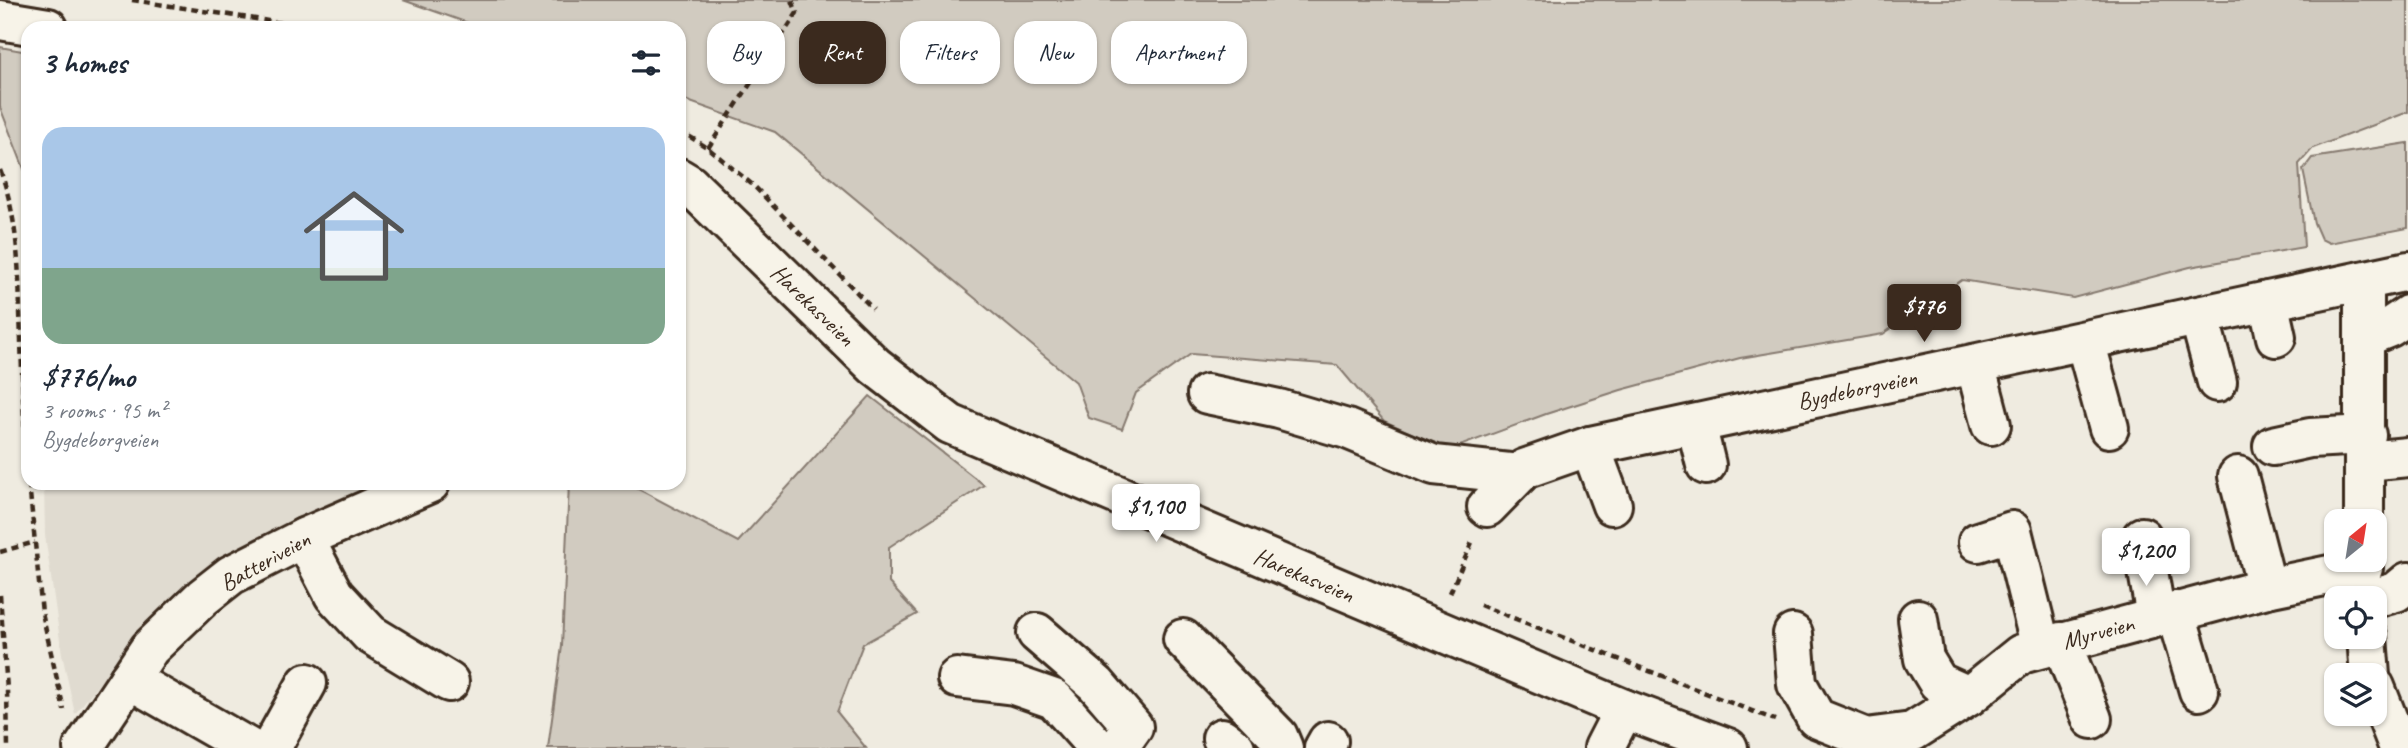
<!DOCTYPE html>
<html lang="en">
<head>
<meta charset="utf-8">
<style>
  body { margin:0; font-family:Caveat,sans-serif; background:#f2f2f3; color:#1f2937; height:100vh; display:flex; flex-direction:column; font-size:26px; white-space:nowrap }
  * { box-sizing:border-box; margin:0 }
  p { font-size:23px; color:#747a83 }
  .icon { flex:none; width:38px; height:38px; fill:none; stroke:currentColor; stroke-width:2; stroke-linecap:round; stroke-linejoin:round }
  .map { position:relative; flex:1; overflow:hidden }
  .side { position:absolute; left:21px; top:21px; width:665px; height:469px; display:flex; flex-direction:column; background:#fff; border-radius:21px; box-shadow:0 2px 5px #0004 }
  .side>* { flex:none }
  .banner { position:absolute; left:707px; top:21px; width:665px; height:63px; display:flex; gap:14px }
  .needle { width:46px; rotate:30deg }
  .buttons { position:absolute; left:2324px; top:509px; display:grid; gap:14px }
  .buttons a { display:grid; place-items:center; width:63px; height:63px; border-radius:14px; background:#fff; box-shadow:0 2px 5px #0004; font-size:35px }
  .price { position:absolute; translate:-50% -60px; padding:0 16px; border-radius:7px; background:#fff; color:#222; font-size:23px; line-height:46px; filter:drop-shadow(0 2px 4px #0008) }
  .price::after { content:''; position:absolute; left:50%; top:42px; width:21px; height:16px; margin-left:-10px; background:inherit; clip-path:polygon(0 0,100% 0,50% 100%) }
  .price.selected { background:#3b2a1e; color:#fff }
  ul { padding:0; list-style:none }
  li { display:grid; align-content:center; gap:14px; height:371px; padding:0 21px }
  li+li { border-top:2px solid #e0e1e3 }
  li span { display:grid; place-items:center; height:217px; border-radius:21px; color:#555 }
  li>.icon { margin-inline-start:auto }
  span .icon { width:126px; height:126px; fill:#fffc; stroke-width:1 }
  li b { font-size:30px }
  h2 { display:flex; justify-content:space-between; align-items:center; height:84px; padding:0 21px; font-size:30px }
  .tag { padding:0 24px; border-radius:21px; background:#fff; box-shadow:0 2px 5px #0004; font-size:24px; line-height:63px }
  .tag.selected { background:#3b2a1e; color:#fff }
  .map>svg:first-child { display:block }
</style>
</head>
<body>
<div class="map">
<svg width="2408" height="748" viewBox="0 0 2408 748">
  <rect width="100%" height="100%" fill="#efebe0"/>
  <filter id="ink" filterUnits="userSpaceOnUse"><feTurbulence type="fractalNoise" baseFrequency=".0143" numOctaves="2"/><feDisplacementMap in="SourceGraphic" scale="14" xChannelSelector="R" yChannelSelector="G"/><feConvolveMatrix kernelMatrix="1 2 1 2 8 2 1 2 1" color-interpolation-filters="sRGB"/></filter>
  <g filter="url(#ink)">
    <polygon fill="#e0dbd0" points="44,483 387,483 256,543 153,615 75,714 62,654 45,535"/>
    <g fill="#d1cbc0" stroke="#867a6f" stroke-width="2">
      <polygon points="403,0 2408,0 2408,112 2313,148 2299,164 2304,247 2190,267 2073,298 1962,280 1883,334 1740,358 1621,390 1546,414 1449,450 1384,421 1337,365 1191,354 1136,393 1122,429 1089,418 1076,382 775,132 679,98 679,28 482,28"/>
      <polygon points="0,47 28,52 28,179 0,107"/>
      <polygon points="2408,143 2408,228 2329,243 2321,239 2314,223 2303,170 2312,158"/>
      <polygon points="870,396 984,485 889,547 889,583 917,614 863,644 837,712 866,748 548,748 562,646 569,483 627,483 738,542"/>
    </g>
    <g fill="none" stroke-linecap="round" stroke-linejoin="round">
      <g stroke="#3b2a1e" stroke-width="44">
        <g id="minor">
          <polyline points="0,20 48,28"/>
          <polyline points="679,178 689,184 875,366 950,424 1624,709 1728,748"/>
          <polyline points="2268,301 2276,337"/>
          <polyline points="2199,316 2217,382"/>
          <polyline points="2365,337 2390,327 2408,315"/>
          <polyline points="2085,341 2109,428"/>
          <polyline points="1975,364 1991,425"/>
          <polyline points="1207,394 1279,409 1347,429 1434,465 1519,474"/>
          <polyline points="1696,424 1706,465"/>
          <polyline points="1590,446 1612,505"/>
          <polyline points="2273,446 2310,438 2366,435"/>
          <polyline points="2366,461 2408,457"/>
          <polyline points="2238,476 2267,588"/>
          <polyline points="1487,507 1524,469 1590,446 2408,271"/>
          <polyline points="2364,522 2364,281"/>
          <polyline points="2142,537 2156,617"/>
          <polyline points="304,538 334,595 370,634 449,682"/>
          <polyline points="1978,542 2012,531 2041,648"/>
          <polyline points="2374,598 2396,592 2408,582"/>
          <polyline points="2175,611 2199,691"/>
          <polyline points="1918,619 1924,659 1938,682 1969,696"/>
          <polyline points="1037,633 1096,684 1133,727 1118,748"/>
          <polyline points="1793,634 1797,684 1816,718 1866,738 1912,732 1969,696 2021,654 2267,588 2363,568"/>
          <polyline points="2367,637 2370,676"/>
          <polyline points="1183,639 1278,736 1283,748"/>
          <polyline points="2061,642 2092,719"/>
          <polyline points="957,678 1014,685 1054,699 1098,748"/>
          <polyline points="129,679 249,748"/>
          <polyline points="2375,687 2399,748"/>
          <polyline points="1222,738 1235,748"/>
          <polyline points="83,748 150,648 203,597 231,575 304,538 430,483"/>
          <polyline points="271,748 307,683"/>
          <polyline points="1324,748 1328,741"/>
          <polyline points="1604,748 1624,709"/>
        </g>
      </g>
      <g stroke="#3b2a1e" stroke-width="4.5" stroke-dasharray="7 5" stroke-linecap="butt">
        <polyline points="132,0 314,28"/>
        <polyline points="679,130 708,148 754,186 873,309"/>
        <polyline points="708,148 797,13 792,0"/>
        <path d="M0 170C17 215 19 264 20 312 22 366 23 420 28 473"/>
        <polyline points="29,483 42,613 64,710"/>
        <polyline points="0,552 35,542"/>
        <polyline points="1450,593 1473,540"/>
        <polyline points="0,595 7,689 8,748"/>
        <polyline points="1480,605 1775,720"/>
      </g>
      <use href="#minor" stroke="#f7f3e8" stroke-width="38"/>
    </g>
  </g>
  <g text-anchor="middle" stroke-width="5" stroke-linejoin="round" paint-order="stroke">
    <g font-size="24" fill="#3b2a1e" stroke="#f7f3e8">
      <text transform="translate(813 305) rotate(44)" y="8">Harekasveien</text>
      <text transform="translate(1857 389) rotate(-12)" y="8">Bygdeborgveien</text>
      <text transform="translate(265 561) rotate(-29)" y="8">Batteriveien</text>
      <text transform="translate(1304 575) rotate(23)" y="8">Harekasveien</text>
      <text transform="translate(2098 632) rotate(-15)" y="8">Myrveien</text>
    </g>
  </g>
</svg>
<div class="buttons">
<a><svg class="needle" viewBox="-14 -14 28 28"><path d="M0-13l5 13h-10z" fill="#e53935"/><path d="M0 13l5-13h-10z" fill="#747a83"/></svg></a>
<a><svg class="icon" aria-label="locate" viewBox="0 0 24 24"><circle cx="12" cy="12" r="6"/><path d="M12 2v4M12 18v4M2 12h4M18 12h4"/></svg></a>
<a><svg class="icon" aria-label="layers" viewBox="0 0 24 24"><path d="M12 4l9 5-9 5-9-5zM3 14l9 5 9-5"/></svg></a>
</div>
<b class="price selected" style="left:1924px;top:344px">$776</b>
<b class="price" style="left:1156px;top:544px">$1,100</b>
<b class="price" style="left:2146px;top:588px">$1,200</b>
<div class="banner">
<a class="tag">Buy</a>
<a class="tag selected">Rent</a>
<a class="tag">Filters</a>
<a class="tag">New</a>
<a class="tag">Apartment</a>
</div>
<section class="side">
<h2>3 homes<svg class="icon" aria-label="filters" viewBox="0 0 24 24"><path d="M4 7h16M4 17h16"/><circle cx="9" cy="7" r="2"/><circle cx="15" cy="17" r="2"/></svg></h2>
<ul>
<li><span style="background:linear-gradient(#a9c7e8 65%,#7fa58c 0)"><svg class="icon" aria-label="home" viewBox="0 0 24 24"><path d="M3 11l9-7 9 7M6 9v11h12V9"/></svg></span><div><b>$776/mo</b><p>3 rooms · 95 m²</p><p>Bygdeborgveien</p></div></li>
</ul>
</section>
</div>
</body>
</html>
